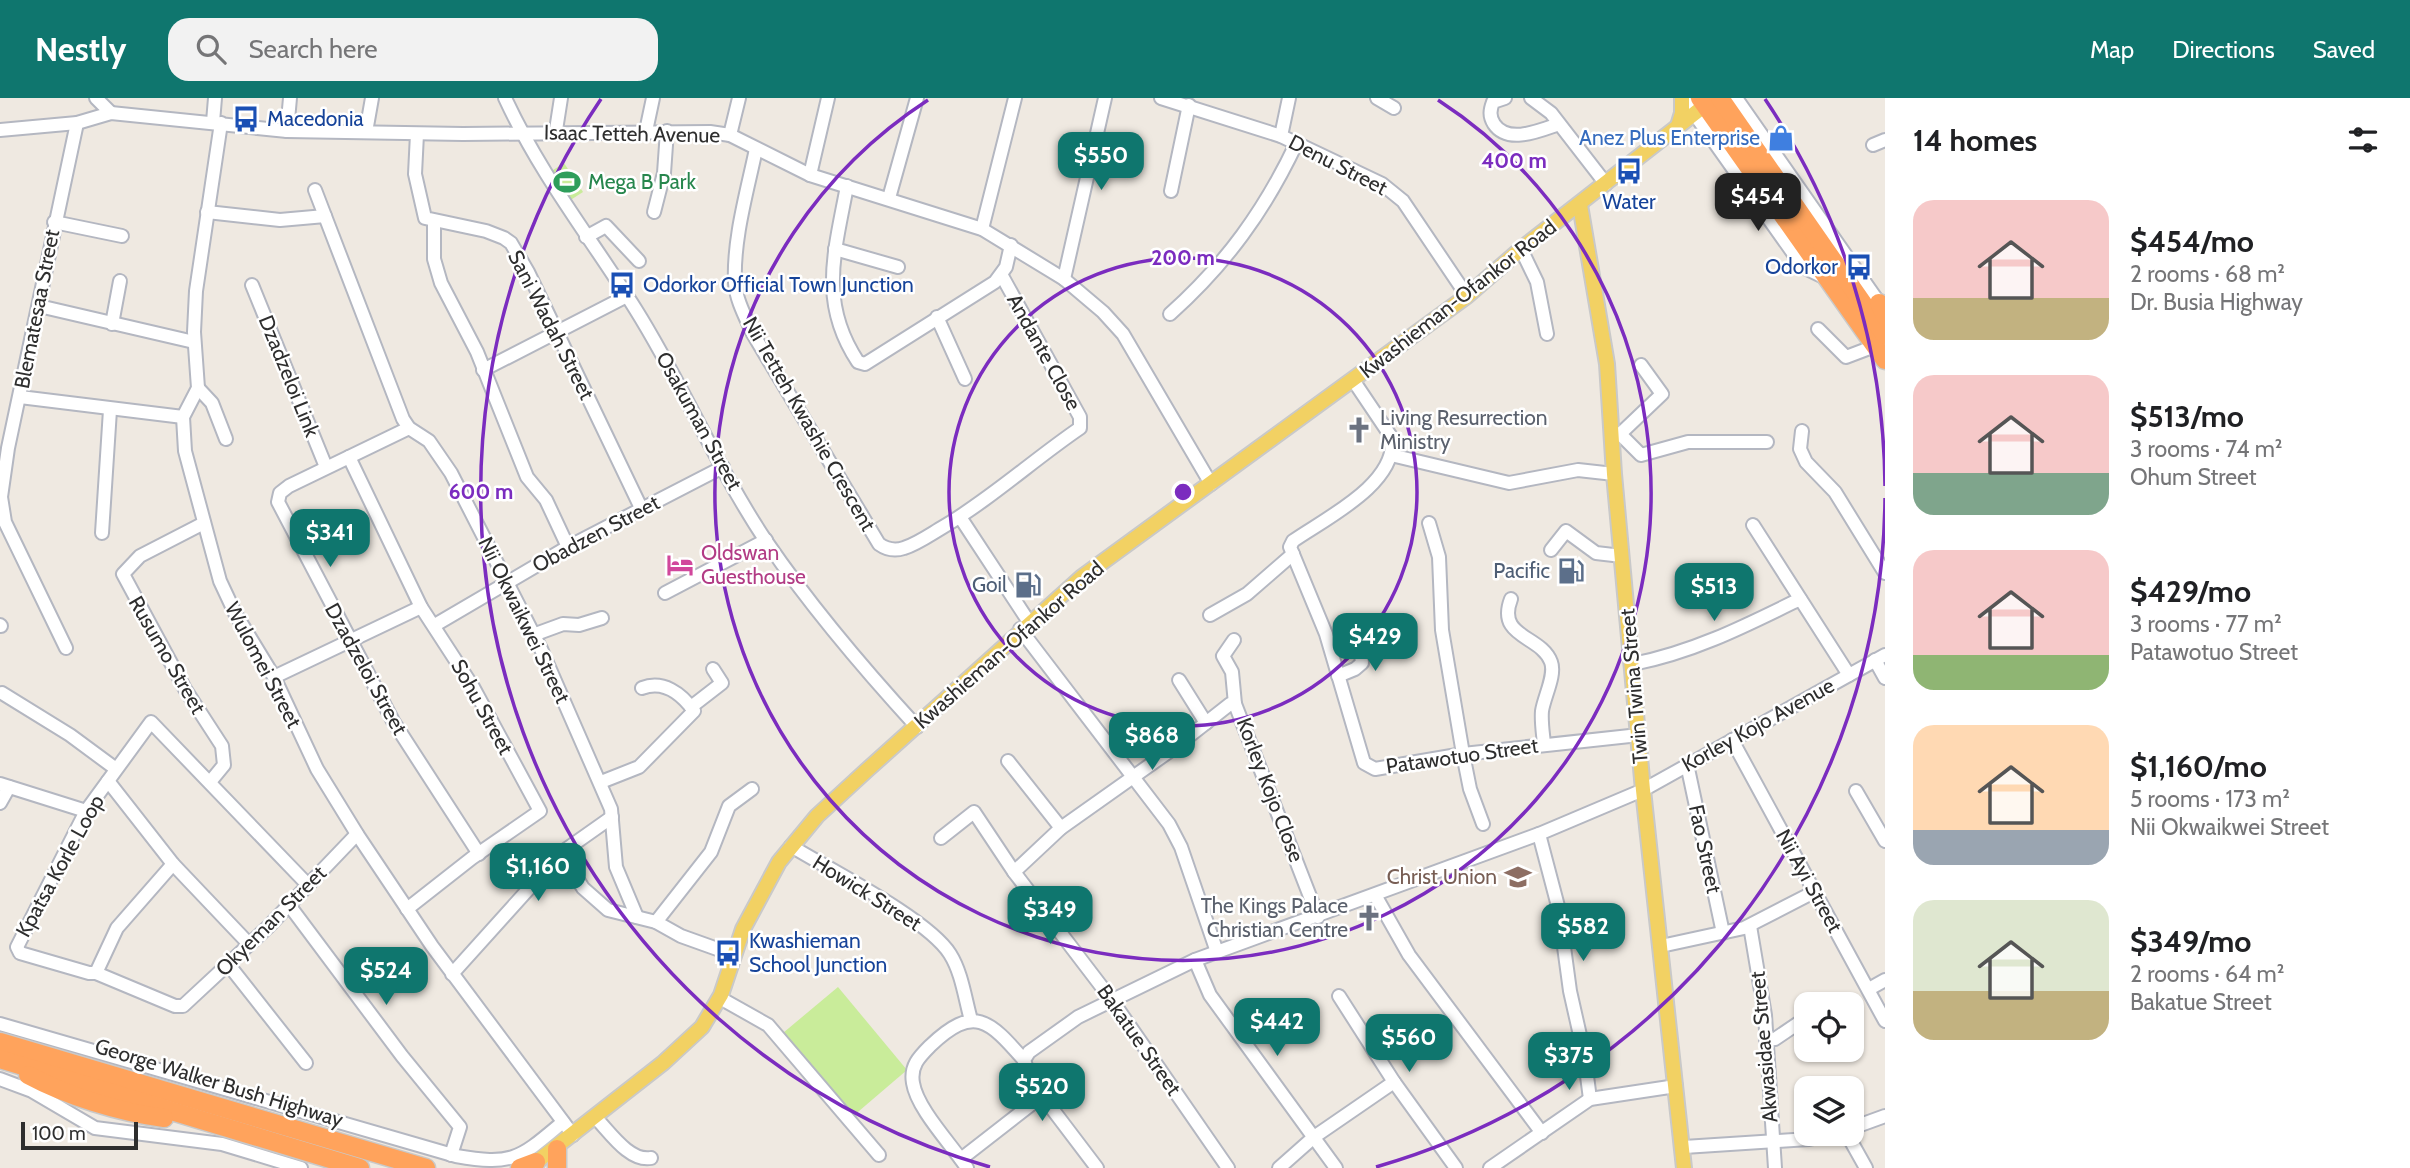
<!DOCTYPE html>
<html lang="en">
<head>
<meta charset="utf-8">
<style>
  body { margin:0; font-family:Cabin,sans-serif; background:#f2f2f2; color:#202124; height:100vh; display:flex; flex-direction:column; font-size:26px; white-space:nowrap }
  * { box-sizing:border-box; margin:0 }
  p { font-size:23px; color:#757577 }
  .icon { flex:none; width:38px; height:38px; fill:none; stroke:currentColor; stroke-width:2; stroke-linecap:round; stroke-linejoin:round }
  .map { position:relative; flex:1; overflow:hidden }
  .drawer { display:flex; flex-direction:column; background:#fff; width:525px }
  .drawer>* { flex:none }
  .fabs { position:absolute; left:1794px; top:894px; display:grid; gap:14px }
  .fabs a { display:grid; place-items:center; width:70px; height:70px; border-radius:14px; background:#fff; box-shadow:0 2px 5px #0004; font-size:35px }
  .scale { position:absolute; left:21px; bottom:18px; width:117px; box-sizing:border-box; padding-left:7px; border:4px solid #2e2e2e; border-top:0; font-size:19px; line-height:24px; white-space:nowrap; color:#2e2e2e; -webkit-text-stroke:5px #fff; paint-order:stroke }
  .price { position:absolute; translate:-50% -60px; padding:0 16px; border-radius:14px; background:#0f766e; color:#fff; font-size:23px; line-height:46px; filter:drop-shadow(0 2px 4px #0008) }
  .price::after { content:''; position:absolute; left:50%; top:42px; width:21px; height:16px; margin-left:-10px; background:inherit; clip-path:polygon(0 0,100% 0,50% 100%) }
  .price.active { background:#222; color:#fff }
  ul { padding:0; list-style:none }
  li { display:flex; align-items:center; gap:21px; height:175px; padding:0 28px }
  li span { display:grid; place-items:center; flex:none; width:196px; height:140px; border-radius:21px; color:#555 }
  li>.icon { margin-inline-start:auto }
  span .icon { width:84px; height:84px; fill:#fffc; stroke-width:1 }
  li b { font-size:30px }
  h2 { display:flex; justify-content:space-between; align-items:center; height:84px; padding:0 28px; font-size:30px }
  header { display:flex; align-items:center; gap:42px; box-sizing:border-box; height:98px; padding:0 35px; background:#0f766e; color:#fff }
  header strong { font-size:33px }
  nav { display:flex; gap:38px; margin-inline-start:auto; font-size:24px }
  .search { width:490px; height:63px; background:#f2f2f2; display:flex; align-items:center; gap:18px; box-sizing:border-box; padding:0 24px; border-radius:21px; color:#757577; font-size:26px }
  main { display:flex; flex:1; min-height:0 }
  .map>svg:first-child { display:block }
</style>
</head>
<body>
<header>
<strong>Nestly</strong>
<div class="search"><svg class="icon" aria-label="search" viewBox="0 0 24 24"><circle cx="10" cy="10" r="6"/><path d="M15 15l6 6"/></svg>Search here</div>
<nav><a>Map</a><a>Directions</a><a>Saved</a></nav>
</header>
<main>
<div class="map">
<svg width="1885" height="1070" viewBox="0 0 1885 1070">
  <rect width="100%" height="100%" fill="#efe9e1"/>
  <g fill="#c9ec9a">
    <polygon points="564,65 583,94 569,103 550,74"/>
    <polygon points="838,889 907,972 852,1019 783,935"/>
  </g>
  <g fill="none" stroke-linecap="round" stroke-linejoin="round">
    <g stroke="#b4b7c1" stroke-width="16">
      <g id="minor">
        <polyline points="96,0 111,15"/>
        <path d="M505 0C541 78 591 140 636 212 683 287 717 370 766 443 811 509 863 570 917 629"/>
        <polyline points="1161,0 1281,38 1382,86 1403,103 1467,198"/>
        <polyline points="1377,0 1394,10"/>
        <path d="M1505 0 1493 4C1490 12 1489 18 1494 26 1508 47 1541 32 1559 26"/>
        <polyline points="1531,0 1551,15 1606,86"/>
        <polyline points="1683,0 1803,169 1828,181"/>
        <polyline points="1736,0 1882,209"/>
        <polyline points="213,24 215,0"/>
        <polyline points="221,25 196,193 194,234 198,290 183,319 185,353 220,483 235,515 274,579 317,671 357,736 432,848 573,1037"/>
        <polyline points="0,32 77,25 111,15 287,33 463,36 710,34 730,37 810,77 982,131 1064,181 1103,214 1123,236 1211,386"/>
        <polyline points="556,32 561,0"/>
        <polyline points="287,33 290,0"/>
        <polyline points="646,33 653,0"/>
        <polyline points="366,34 372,0"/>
        <polyline points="417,36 415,76 425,120 486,133 504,140 511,145 528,174 642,412"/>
        <polyline points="730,37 739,0"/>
        <polyline points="1281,38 1289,0"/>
        <polyline points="1873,47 1885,42"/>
        <path d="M756 51C747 94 733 141 735 185 736 202 746 220 753 236L879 446C886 451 895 453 904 450 917 446 931 436 943 429 992 400 1033 362 1080 330V319L1002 178"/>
        <polyline points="810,77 828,0"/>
        <path d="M847 88C835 153 818 204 858 264L865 266 995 184 1006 169 1011 147"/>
        <polyline points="315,92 403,321 409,330 429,343 451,375 541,551 611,711 616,769 637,819"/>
        <polyline points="1171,93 1189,7"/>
        <polyline points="889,100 917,0"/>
        <polyline points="207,114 280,122 325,118"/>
        <polyline points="654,114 664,75 667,33"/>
        <polyline points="434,123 434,161 441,185 477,254 527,379 546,402 568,449"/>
        <polyline points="54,124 122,138"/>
        <polyline points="982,131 1015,0"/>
        <polyline points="586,139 606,128 639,163"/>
        <polyline points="835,151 898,169"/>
        <polyline points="1521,151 1537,184 1547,236"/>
        <polyline points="1064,181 1105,0"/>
        <polyline points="252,187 326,369"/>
        <polyline points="39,208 194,244"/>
        <path d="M1170 216C1226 166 1265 112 1297 44"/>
        <polyline points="937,219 965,281"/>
        <polyline points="112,226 120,183"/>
        <polyline points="1818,231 1846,259 1875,248"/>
        <polyline points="483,272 627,198"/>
        <path d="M1353 282 1392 340C1397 386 1326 420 1293 443L1290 449 1326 536 1364 665 1375 671 1463 656 1639 637"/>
        <polyline points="198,290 212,305 226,341"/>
        <polyline points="20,299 183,319"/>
        <polyline points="409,330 289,388 280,395 278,404 393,623 479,756"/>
        <polyline points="1802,333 1800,351 1806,364 1835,394 1885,475"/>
        <polyline points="1612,335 1620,336 1641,357 1688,344 1767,344"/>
        <polyline points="1620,336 1662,296 1641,267"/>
        <polyline points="1391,357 1509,385 1578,372 1614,376"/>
        <polyline points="349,359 421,509 473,589 540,713 472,760 407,811"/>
        <polyline points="960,419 1029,524"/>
        <polyline points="204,425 140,458 123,476 185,591 222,648 224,667 210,684"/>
        <polyline points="1429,425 1439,459 1442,532 1463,656 1470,691 1483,726"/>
        <polyline points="1753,427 1849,577"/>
        <polyline points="102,435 110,312"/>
        <polyline points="1551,452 1566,433 1596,455 1622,458"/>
        <polyline points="665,495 766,442"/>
        <path d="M1511 501C1496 540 1541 537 1551 564 1556 577 1544 599 1542 613 1541 624 1543 635 1544 646"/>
        <polyline points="1210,517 1247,496 1293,456"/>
        <polyline points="0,527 1,528"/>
        <polyline points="435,527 568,449 723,369"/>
        <polyline points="1020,531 1169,726 1181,749 1217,854"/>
        <polyline points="533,537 563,526 579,527 602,520"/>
        <polyline points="1234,542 1223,558 1232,574 1235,606"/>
        <polyline points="66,550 5,424 1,399 8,350 77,25"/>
        <polyline points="1875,562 1885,580"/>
        <path d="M1633 566C1694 554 1745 528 1800 501"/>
        <polyline points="1338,578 1355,571 1362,565 1359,541"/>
        <polyline points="274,579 421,509"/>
        <polyline points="1179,582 1206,625"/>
        <polyline points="2,595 70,637 116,671"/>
        <polyline points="691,609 722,585 713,571"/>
        <polyline points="1732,642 1885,923"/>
        <polyline points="1008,663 1061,730"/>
        <polyline points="1687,666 1723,835"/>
        <polyline points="108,683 173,766 249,846"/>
        <path d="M601 684 639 669 694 613C681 595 663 582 642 590"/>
        <polyline points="0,686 86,713"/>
        <polyline points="1856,693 1885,743"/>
        <polyline points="0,705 9,689"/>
        <polyline points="1539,736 1559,812 1570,893 1584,955 1590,1001"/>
        <polyline points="941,740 974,714 1014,774 1111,901 1228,1070"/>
        <path d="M791 748C830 772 928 821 950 856 962 875 965 901 971 922"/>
        <polyline points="561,755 583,790 608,812 656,824 681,838 734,857"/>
        <polyline points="1014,774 1061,730 1174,650 1230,606 1235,606 1318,819"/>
        <polyline points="308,787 151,624 86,713 17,849 20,855 89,875 96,875 175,908 183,908 268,829 357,736"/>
        <polyline points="1375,797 1409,857 1542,1035"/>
        <polyline points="289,807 402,958 460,1029 451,1057"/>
        <polyline points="656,824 711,754 729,708 752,691"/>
        <polyline points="1750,828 1765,917 1775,1070"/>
        <polyline points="1661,848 1744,830 1814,794"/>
        <polyline points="1195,862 1210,897 1336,1070"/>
        <polyline points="228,866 306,965"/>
        <polyline points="96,875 117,830 173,766"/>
        <polyline points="452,876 561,755 612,719"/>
        <polyline points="1869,891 1885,882"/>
        <polyline points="1339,898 1394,984 1456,1070"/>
        <polyline points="720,900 768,927 879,1057"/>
        <path d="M0 926 456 1058C514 1068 520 1060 563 1024"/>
        <polyline points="1766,942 1775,941 1806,920"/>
        <polyline points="1836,952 1837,954"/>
        <polyline points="0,981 32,993 95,1030 222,1046 301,1070"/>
        <path d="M595 1019C609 1033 629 1064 651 1060"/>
        <polyline points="1852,1030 1885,1018"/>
        <polyline points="1847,1036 1866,1070"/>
        <polyline points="1684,1049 1809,1041 1832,1036"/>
        <polyline points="961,1061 1042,998"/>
        <path d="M967 1070C952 1047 917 1011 913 985 910 968 919 959 930 948 974 906 989 922 1024 962"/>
        <polyline points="1097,1070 1031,983 1024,962 1029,954 1078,919 1195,862 1539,736 1643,692 1885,557"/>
        <polyline points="1279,1070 1314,1039 1394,984"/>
        <polyline points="1490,1070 1590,1001 1676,988"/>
      </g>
    </g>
    <g stroke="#c9c9c9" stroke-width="18">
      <g id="major">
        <polyline points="1678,28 1682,15 1682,0"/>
        <polyline points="1580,107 1607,266 1614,376 1643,692 1684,1070"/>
        <polyline points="530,1069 663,965 702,929 721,897 743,831 779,764 817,718 867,672 1082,479 1467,198 1521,151 1713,1"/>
      </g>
    </g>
    <g stroke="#c9c9c9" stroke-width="21">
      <g id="highway">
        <polyline points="1700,0 1885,262"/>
        <polyline points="1720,0 1885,237"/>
        <polyline points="1879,205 1885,218"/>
        <polyline points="0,944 426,1070"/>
        <polyline points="0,961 360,1070"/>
        <path d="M28 977C67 998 119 1014 164 1020"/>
        <polyline points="520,1070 536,1064"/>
        <polyline points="557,1070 557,1051"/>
      </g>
    </g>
    <use href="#minor" stroke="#fff" stroke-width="12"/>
    <use href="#major" stroke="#f2d163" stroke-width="14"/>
    <use href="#highway" stroke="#ffa35c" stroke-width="18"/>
  </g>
  <g fill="none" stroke="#7b2cbf" stroke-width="3.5">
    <circle cx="1183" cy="394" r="234"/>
    <path d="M1438 2A468 468 0 1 1 928 2"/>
    <path d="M1885 400A702 702 0 0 1 1376 1069M990 1069A702 702 0 0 1 601 1M1765 1A702 702 0 0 1 1885 388"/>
  </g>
  <defs>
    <g id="bus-bare" transform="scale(2.1)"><path d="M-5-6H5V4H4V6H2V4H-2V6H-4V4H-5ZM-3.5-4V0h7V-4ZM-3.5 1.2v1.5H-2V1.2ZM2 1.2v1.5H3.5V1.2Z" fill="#1a4fb4" stroke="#fff" stroke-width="2.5" paint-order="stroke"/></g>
    <g id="shop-bare" transform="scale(2.1)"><path d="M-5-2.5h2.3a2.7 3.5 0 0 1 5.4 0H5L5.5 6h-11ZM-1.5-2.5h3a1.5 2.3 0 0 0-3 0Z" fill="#3f7fe0" stroke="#fff" stroke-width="2.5" paint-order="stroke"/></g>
    <g id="stadium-bare" transform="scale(2.1)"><path d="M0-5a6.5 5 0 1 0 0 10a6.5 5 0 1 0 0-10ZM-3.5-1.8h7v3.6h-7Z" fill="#2e9e5b" stroke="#fff" stroke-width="2.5" paint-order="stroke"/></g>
    <g id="church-bare" transform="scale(2.1)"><path d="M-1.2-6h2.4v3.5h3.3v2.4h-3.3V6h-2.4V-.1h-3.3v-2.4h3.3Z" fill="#6b7280" stroke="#fff" stroke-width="2.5" paint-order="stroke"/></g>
    <g id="hotel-bare" transform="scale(2.1)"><path d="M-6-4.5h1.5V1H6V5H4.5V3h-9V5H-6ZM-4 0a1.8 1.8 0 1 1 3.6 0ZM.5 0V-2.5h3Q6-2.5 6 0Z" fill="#d1479c" stroke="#fff" stroke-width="2.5" paint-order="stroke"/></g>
    <g id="fuel-bare" transform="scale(2.1)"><path d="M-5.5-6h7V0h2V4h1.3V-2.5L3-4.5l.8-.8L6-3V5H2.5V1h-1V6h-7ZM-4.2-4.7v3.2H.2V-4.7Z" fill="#5c6f8a" stroke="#fff" stroke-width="2.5" paint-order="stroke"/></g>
    <g id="school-bare" transform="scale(2.1)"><path d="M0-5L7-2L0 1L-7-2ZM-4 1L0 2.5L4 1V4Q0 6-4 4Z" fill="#8d6e63" stroke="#fff" stroke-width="2.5" paint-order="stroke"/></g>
  </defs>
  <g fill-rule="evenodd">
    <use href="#bus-bare" x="246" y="21"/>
    <use href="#shop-bare" x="1781" y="40"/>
    <use href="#bus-bare" x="1629" y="73"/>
    <use href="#stadium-bare" x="567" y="84"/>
    <use href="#bus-bare" x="1859" y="169"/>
    <use href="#bus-bare" x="622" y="187"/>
    <use href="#church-bare" x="1359" y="332"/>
    <use href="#hotel-bare" x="680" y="467"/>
    <use href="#fuel-bare" x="1571" y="473"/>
    <use href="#fuel-bare" x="1028" y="487"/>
    <use href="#school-bare" x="1518" y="779"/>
    <use href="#church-bare" x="1369" y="820"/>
    <use href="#bus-bare" x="728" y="855"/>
  </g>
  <g text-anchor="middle" stroke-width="5" stroke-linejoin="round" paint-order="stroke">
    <g font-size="21" fill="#164399" stroke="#fff" text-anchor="start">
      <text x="267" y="28">Macedonia</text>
      <text x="1629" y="111" text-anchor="middle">Water</text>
      <text x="1838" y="176" text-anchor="end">Odorkor</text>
      <text x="643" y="194">Odorkor Official Town Junction</text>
      <text x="749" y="850">Kwashieman<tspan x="749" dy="24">School Junction</tspan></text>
    </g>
    <g font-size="21" fill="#2e2e2e" stroke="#fff">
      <text transform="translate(632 36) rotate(1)" y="7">Isaac Tetteh Avenue</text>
      <text transform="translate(1338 67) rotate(27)" y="7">Denu Street</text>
      <text transform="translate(1458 201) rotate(-38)" y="7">Kwashieman-Ofankor Road</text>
      <text transform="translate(37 211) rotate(-79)" y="7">Blematesaa Street</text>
      <text transform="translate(551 227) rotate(63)" y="7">Sani Wadah Street</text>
      <text transform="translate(1044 254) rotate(61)" y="7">Andante Close</text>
      <text transform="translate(289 278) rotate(68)" y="7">Dzadzeloi Link</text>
      <text transform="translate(699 323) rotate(61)" y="7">Osakuman Street</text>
      <text transform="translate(809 326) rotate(60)" y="7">Nii Tetteh Kwashie Crescent</text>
      <text transform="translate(596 436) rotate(-28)" y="7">Obadzen Street</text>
      <text transform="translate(524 522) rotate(64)" y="7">Nii Okwaikwei Street</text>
      <text transform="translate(1009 547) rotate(-41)" y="7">Kwashieman-Ofankor Road</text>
      <text transform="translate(167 557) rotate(60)" y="7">Rusumo Street</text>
      <text transform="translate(263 567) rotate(62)" y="7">Wulomei Street</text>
      <text transform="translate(366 571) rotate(61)" y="7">Dzadzeloi Street</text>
      <text transform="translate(1634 588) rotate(-95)" y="7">Twin Twina Street</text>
      <text transform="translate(482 609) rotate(61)" y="7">Sohu Street</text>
      <text transform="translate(1758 627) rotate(-29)" y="7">Korley Kojo Avenue</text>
      <text transform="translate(1462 658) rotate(-8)" y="7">Patawotuo Street</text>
      <text transform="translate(1270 692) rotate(69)" y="7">Korley Kojo Close</text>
      <text transform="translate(1705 751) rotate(78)" y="7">Fao Street</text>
      <text transform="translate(60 768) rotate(-61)" y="7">Kpatsa Korle Loop</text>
      <text transform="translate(1809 783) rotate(61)" y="7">Nii Ayi Street</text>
      <text transform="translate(867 795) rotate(32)" y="7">Howick Street</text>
      <text transform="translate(271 823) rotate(-45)" y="7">Okyeman Street</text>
      <text transform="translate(1139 942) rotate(55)" y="7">Bakatue Street</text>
      <text transform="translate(1764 949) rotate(-95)" y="7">Akwasidae Street</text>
      <text transform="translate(219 985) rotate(17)" y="7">George Walker Bush Highway</text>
    </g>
    <g font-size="21" fill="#366cbe" stroke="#fff" text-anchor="end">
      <text x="1760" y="47">Anez Plus Enterprise</text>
    </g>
    <g font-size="21" fill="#27864d" stroke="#fff" text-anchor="start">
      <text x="588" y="91">Mega B Park</text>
    </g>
    <g font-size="21" fill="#5b616d" stroke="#fff" text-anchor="start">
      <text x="1380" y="327">Living Resurrection<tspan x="1380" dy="24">Ministry</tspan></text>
      <text x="1348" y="815" text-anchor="end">The Kings Palace<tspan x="1348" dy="24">Christian Centre</tspan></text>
    </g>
    <g font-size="21" fill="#b23c85" stroke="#fff" text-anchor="start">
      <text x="701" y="462">Oldswan<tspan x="701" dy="24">Guesthouse</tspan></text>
    </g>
    <g font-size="21" fill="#4e5e75" stroke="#fff" text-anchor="end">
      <text x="1550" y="480">Pacific</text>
      <text x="1007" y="494">Goil</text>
    </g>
    <g font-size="21" fill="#785e54" stroke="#fff" text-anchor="end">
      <text x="1497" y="786">Christ Union</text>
    </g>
  </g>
  <circle cx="1183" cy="394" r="10" fill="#7b2cbf" stroke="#fff" stroke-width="3.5"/>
  <g font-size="21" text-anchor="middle" font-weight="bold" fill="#7b2cbf" stroke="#fff" stroke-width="5" stroke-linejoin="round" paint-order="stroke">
    <text x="1514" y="70">400 m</text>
    <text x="1183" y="167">200 m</text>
    <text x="481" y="401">600 m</text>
  </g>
</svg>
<div class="fabs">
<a><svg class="icon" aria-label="locate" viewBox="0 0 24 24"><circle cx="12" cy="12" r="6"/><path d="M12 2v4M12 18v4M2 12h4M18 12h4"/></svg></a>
<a><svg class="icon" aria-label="layers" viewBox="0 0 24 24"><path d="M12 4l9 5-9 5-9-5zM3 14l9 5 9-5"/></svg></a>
</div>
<div class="scale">100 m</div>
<b class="price" style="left:1101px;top:94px">$550</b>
<b class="price active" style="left:1758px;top:135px">$454</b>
<b class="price" style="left:330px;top:471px">$341</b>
<b class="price" style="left:1714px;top:525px">$513</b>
<b class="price" style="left:1375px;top:575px">$429</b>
<b class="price" style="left:1152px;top:674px">$868</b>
<b class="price" style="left:538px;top:805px">$1,160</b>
<b class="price" style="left:1050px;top:848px">$349</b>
<b class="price" style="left:1583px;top:865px">$582</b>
<b class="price" style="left:386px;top:909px">$524</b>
<b class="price" style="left:1277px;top:960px">$442</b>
<b class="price" style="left:1409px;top:976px">$560</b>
<b class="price" style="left:1569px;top:994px">$375</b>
<b class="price" style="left:1042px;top:1025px">$520</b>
</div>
<section class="drawer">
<h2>14 homes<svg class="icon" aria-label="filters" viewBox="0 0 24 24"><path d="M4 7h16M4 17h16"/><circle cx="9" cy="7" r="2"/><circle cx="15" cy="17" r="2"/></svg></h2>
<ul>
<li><span style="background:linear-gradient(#f6c9c9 70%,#c2b280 0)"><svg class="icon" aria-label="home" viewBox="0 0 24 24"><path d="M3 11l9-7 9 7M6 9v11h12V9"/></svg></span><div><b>$454/mo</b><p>2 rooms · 68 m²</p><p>Dr. Busia Highway</p></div></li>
<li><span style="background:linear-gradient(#f6c9c9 70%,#7fa58c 0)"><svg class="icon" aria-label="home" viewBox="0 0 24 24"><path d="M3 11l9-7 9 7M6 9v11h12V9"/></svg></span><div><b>$513/mo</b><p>3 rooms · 74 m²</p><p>Ohum Street</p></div></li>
<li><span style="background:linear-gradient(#f6c9c9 75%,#8fb573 0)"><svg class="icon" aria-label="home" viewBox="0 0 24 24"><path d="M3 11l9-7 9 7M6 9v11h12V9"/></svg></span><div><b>$429/mo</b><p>3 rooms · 77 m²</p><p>Patawotuo Street</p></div></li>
<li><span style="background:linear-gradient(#ffd9b3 75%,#9aa5b1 0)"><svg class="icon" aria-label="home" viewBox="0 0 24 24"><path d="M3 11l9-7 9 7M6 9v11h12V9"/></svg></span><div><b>$1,160/mo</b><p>5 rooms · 173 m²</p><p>Nii Okwaikwei Street</p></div></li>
<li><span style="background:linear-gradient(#dfe7d0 65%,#c2b280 0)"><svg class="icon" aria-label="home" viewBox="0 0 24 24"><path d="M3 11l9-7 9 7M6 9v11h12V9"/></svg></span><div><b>$349/mo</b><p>2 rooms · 64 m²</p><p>Bakatue Street</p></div></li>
</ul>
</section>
</main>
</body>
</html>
